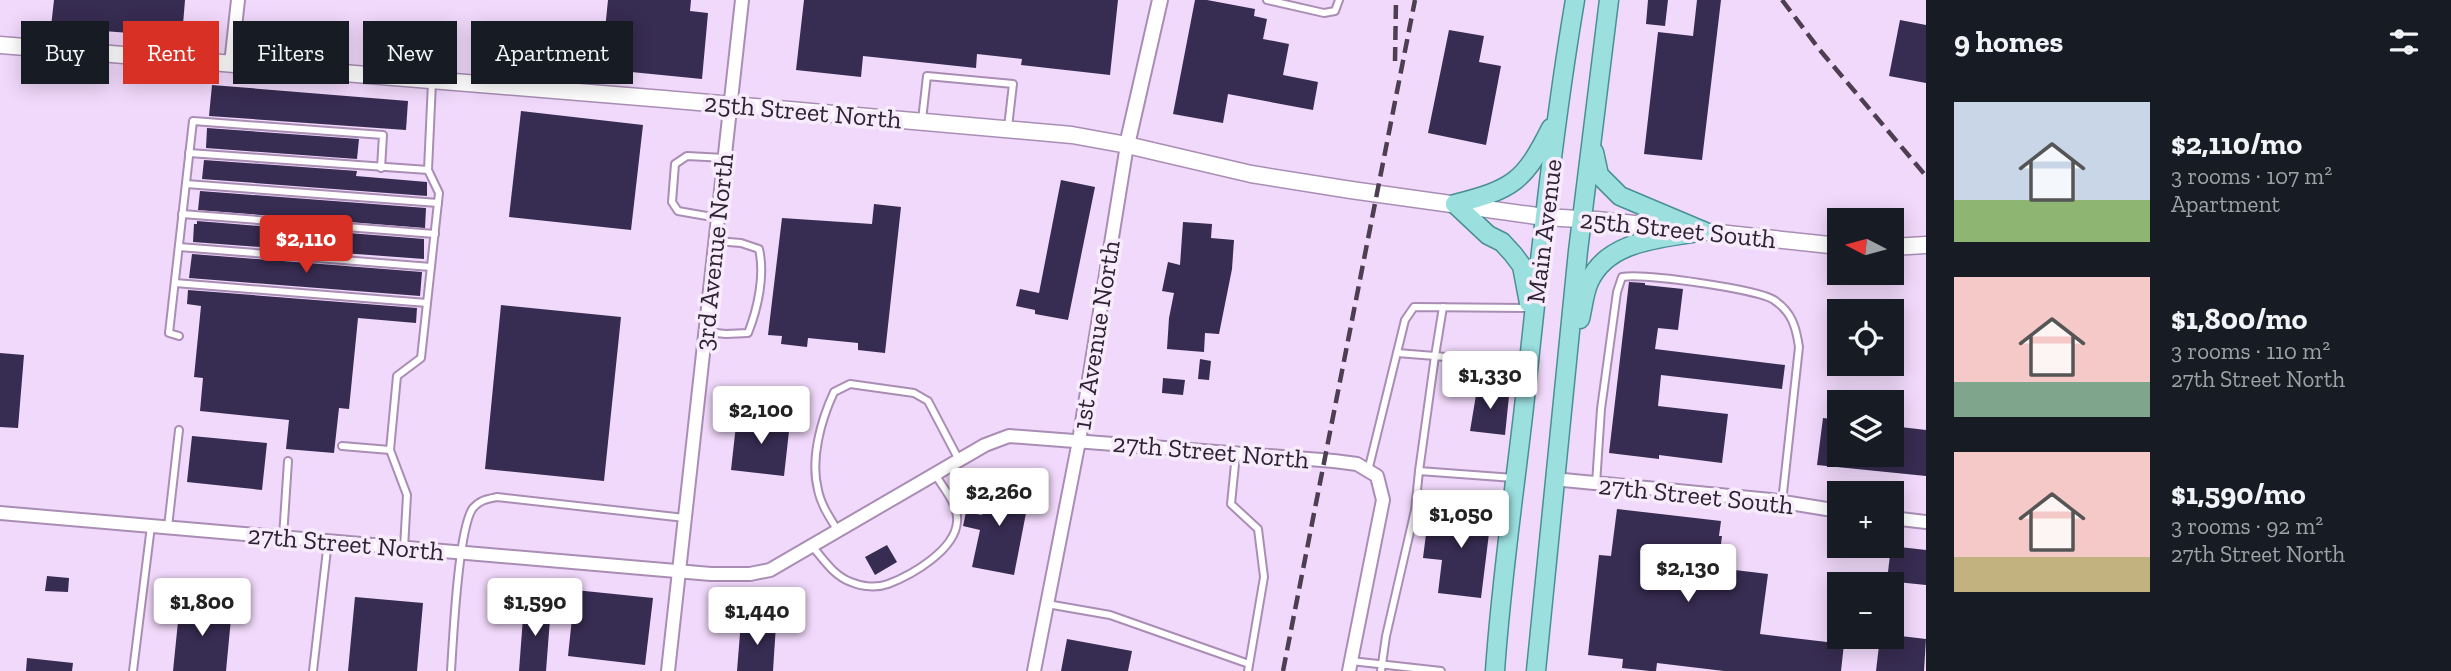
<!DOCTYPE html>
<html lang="en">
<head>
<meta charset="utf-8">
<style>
  body { margin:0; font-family:"Zilla Slab",serif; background:#20242c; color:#f1f3f6; height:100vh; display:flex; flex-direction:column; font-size:26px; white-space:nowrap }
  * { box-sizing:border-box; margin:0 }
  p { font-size:23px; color:#9ea1a6 }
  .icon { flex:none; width:38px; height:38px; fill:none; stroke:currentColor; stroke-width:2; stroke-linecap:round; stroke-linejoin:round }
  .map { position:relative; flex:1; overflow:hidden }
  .side { display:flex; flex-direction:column; background:#171b24; width:525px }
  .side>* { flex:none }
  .guide { position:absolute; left:21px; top:21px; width:665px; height:63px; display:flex; gap:14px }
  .needle { width:46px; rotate:276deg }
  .buttons { position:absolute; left:1827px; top:208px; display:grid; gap:14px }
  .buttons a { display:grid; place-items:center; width:77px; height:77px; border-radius:0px; background:#171b24; box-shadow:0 4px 18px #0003; font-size:35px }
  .price { position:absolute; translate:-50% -60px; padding:0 16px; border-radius:7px; background:#fff; color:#222; font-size:23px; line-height:46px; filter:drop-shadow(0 2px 4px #0008) }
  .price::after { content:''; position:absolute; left:50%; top:42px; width:21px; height:16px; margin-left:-10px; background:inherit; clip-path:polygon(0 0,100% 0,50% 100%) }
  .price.active { background:#d93025; color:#fff }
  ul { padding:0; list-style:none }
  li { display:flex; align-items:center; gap:21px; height:175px; padding:0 28px }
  li span { display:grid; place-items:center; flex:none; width:196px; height:140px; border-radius:0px; color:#555 }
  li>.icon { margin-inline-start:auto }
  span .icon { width:84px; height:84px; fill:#fffc; stroke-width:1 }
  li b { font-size:30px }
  h2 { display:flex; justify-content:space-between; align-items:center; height:84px; padding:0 28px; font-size:30px }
  .pill { padding:0 24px; border-radius:0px; background:#171b24; box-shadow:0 4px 18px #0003; font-size:24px; line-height:63px }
  .pill.active { background:#d93025; color:#fff }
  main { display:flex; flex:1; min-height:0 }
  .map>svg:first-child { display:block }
</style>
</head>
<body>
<main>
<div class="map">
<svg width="1926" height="671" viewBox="0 0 1926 671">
  <rect width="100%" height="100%" fill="#f1d9fb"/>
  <g fill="#372c51">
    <polygon points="54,0 185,0 182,37 51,27"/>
    <polygon points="608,0 691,0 690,11 708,13 702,79 601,69"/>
    <polygon points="804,0 1118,0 1110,75 1021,65 1022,59 977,54 976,68 863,56 861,77 796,70"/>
    <polygon points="1195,0 1207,0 1255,9 1254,16 1267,19 1263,39 1289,44 1283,75 1318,82 1313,110 1228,94 1223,123 1173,114"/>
    <polygon points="1648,0 1668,0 1665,26 1646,24"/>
    <polygon points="1697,0 1721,0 1702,160 1644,154 1658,32 1693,36"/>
    <polygon points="1900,20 1926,25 1926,83 1889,76"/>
    <polygon points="1449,30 1484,36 1479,62 1501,66 1486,145 1428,133"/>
    <polygon points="212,85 408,101 406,130 209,116"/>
    <polygon points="521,111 643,125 631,230 509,217"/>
    <polygon points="207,128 359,139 357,159 206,148"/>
    <polygon points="204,160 357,171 356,176 427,182 427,196 202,179"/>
    <polygon points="1061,180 1095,187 1068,320 1035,314 1035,310 1016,306 1020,289 1039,293"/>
    <polygon points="200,191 426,208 425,228 198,210"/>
    <polygon points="874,204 901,207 885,353 858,350 858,343 808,338 807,347 781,344 782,336 768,335 782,218 872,224"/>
    <polygon points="197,221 424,239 424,259 193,242 194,224 197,224"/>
    <polygon points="1183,222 1212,224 1211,238 1234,240 1232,269 1219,334 1205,333 1204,352 1167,349 1169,318 1174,293 1162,291 1168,262 1180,265"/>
    <polygon points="192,254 422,272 420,296 189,278"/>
    <polygon points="1629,282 1645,283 1645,285 1683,289 1678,330 1658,328 1655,349 1785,365 1782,389 1661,375 1658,406 1728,414 1722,463 1659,455 1659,459 1609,453"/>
    <polygon points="188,290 417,308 416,323 358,318 349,409 339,408 334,453 286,449 289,420 200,411 203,378 194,377 201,306 187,304"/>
    <polygon points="501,305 621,317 604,481 485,469"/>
    <polygon points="0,353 24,355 18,428 0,427"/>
    <polygon points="1200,359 1211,361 1209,380 1198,379"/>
    <polygon points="1163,378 1185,380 1183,395 1162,393"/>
    <polygon points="1478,383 1496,385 1495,395 1509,396 1505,435 1470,431"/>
    <polygon points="737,416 790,422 784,476 731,470"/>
    <polygon points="1823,418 1839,420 1839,455 1892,455 1892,426 1926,430 1926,476 1817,465"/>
    <polygon points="192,436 267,443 262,490 187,482"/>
    <polygon points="992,481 1028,488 1023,512 1026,513 1014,575 972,567 980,530 963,526 966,512 982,515 985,504 987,505"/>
    <polygon points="1450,504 1492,509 1481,598 1438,593 1442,560 1423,558 1427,526 1447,528"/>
    <polygon points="1617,509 1721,521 1719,536 1722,536 1718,568 1768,574 1760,634 1844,644 1841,671 1724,671 1657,663 1656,671 1650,671 1622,668 1623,659 1588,655 1599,555 1611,556"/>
    <polygon points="887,545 897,562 875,575 865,557"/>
    <polygon points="1891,546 1926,550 1926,585 1887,581"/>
    <polygon points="47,576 69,578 68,592 45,591"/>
    <polygon points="575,590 653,598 645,665 568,656"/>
    <polygon points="355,597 423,603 417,671 348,671"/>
    <polygon points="180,602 232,608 226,671 173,671"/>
    <polygon points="524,604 551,606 546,671 519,671"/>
    <polygon points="741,621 776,624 773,671 737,671"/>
    <polygon points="1892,635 1926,639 1924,671 1876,671 1880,637"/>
    <polygon points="1067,639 1132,651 1128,671 1061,671"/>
    <polygon points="27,658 73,663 72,671 26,671"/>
  </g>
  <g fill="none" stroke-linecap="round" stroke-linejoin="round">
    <g stroke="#a98db4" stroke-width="10">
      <g id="service">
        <polyline points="1267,0 1324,13 1335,11 1339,0"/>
        <polyline points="922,120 927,76 1013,84 1008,127"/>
        <polyline points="189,153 428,170"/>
        <polyline points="186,184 438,203"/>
        <polyline points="182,214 435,234"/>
        <polyline points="718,218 678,211 672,202 675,164 687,156 725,158"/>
        <polyline points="179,247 431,267"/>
        <polyline points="175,283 427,303"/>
        <path d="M706 332 726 334 748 333C758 308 765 275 759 249L741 243 716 241"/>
        <polyline points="179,336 169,333 193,121 383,135 381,168"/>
        <polyline points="1397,353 1435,356 1443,307"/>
        <polyline points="342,446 390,450"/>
        <polyline points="1236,454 1231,504 1258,529 1264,577 1248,671"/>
        <polyline points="1368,471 1405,320 1414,307 1528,308"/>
        <polyline points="1419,471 1435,356 1527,365"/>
        <path d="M1596 484 1601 409 1617 292 1622 277C1644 273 1757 289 1774 300 1792 312 1796 327 1799 347L1782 502"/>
        <polyline points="168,527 179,430"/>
        <path d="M838 531C830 518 821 505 818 490 810 459 821 420 834 392L850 384 914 393 928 401 959 460"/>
        <polyline points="283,537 288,461"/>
        <path d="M812 546C823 559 834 576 851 582 862 587 877 588 888 584 912 575 955 550 957 522 959 505 943 488 935 474"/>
        <polyline points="404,548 407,495 390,450 397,376 421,358 439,193 428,170 432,82"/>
        <polyline points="1047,604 1110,615 1249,664"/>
        <polyline points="1351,661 1441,671"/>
        <polyline points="133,671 151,526"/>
        <polyline points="313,671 328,541"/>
        <path d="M451 671C453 641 458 528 473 508 480 500 487 499 497 497L685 518"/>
        <polyline points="1381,671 1386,636 1415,510 1419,471 1514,478"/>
      </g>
    </g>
    <g stroke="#a98db4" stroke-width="16">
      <g id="minor">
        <polyline points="231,64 238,0"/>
        <polyline points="1553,479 1771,500 1839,511"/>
        <polyline points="0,513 711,574 750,574 770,570 985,445 1009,436 1334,461 1357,464 1377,476 1383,500 1349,671"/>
        <polyline points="1892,518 1926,522"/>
        <polyline points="668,671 742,0"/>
        <polyline points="1034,671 1079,441 1127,145"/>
      </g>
    </g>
    <g stroke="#a98db4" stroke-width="18">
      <polyline id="tertiary" points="1127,145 1160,0"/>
    </g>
    <g stroke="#a98db4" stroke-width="19">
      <g id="secondary">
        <polyline points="0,45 664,99 1072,135 1127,145 1251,174 1351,190 1544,217 1597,220 1839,246"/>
        <polyline points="1892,247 1926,245"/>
      </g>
    </g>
    <g stroke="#4a8f95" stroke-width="21">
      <g id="primary">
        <polyline points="1594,152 1599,175 1620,196 1703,231"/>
        <polyline points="1455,204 1488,235 1502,242 1513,254 1522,266 1529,303"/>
        <path d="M1455 204C1513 189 1524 182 1551 128"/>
        <path d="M1580 319C1583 307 1584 293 1589 282 1608 239 1663 239 1703 231"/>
        <path d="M1495 671C1501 582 1514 495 1524 407 1539 271 1552 135 1575 0"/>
        <polyline points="1536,671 1578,251 1609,0"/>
      </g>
    </g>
    <use href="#service" stroke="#fff" stroke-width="6"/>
    <use href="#minor" stroke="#fff" stroke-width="12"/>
    <use href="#tertiary" stroke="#fff" stroke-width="14"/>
    <use href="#secondary" stroke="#fff" stroke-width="16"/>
    <use href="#primary" stroke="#9bdfdf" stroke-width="18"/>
    <g stroke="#4d3f51" stroke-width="4.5" stroke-dasharray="14 7" stroke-linecap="butt">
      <polyline points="1782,0 1819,49 1926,176"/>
      <polyline points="1395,61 1396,0"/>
      <polyline points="1283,671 1415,0"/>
    </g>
  </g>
  <g text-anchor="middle" stroke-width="7" stroke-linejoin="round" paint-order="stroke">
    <g font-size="26" fill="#2e2332" stroke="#f7ebfc">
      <text transform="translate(803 111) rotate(5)" y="9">25th Street North</text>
      <text transform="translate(1678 229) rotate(6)" y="9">25th Street South</text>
      <text transform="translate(1544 231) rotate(-83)" y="9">Main Avenue</text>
      <text transform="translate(714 252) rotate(-84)" y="9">3rd Avenue North</text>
      <text transform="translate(1096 335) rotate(-81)" y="9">1st Avenue North</text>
      <text transform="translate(1211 451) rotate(5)" y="9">27th Street North</text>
      <text transform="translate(1696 495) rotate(6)" y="9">27th Street South</text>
      <text transform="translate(346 543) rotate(5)" y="9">27th Street North</text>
    </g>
  </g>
</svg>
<div class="buttons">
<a><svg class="needle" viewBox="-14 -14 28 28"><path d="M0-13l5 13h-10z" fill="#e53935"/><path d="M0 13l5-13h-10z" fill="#9ea1a6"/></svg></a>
<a><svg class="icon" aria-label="locate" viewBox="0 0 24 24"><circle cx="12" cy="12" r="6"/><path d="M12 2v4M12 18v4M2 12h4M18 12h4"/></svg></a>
<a><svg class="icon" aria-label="layers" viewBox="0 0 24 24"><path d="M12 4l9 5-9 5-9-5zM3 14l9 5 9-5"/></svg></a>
<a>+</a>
<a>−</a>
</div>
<b class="price active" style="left:306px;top:275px">$2,110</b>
<b class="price" style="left:1490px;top:411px">$1,330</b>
<b class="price" style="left:761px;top:446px">$2,100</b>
<b class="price" style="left:999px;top:528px">$2,260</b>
<b class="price" style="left:1461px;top:550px">$1,050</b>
<b class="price" style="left:1688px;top:604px">$2,130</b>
<b class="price" style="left:202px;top:638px">$1,800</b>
<b class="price" style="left:535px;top:638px">$1,590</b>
<b class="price" style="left:757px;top:647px">$1,440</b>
<div class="guide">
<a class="pill">Buy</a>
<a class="pill active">Rent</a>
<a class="pill">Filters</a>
<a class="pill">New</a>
<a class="pill">Apartment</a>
</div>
</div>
<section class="side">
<h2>9 homes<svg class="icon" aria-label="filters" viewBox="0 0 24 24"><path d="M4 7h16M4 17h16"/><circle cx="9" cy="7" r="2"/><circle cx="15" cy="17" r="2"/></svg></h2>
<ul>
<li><span style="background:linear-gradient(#c9d6e8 70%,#8fb573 0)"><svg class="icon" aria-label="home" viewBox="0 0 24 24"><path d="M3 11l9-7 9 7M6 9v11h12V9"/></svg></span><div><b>$2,110/mo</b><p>3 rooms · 107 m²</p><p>Apartment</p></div></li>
<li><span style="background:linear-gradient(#f6c9c9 75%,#7fa58c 0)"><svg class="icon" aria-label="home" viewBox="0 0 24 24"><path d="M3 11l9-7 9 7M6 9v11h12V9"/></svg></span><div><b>$1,800/mo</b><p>3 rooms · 110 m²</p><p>27th Street North</p></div></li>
<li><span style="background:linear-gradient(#f6c9c9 75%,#c2b280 0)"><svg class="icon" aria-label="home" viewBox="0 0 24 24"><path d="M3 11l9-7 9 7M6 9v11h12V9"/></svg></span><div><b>$1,590/mo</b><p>3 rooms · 92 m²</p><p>27th Street North</p></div></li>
</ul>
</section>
</main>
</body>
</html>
